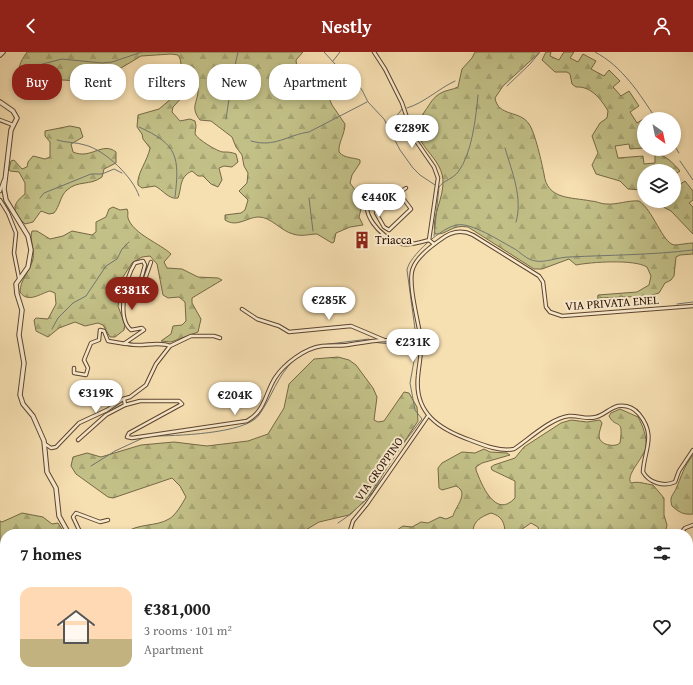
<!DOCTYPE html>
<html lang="en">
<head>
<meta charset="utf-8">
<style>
  body { margin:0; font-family:"Gentium Book Plus",serif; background:#f2f2f2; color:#222; height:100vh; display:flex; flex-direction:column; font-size:15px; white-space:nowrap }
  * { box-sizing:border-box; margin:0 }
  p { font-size:13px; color:#767676 }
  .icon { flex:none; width:22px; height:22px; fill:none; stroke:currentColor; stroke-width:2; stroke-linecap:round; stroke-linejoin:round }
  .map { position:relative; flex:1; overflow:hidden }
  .side { position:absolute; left:0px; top:477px; width:693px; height:156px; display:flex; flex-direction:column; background:#fff; border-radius:16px 16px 0 0; box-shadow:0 2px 6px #0003 }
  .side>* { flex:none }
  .guide { position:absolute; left:12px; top:12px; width:400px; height:36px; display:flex; gap:8px }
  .needle { width:26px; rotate:147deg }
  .buttons { position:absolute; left:637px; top:60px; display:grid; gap:8px }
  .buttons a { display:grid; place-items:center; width:44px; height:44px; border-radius:50%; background:#fff; box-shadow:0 2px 6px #0003; font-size:20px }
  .price { position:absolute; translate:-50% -34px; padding:0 9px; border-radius:14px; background:#fff; color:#222; font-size:13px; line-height:26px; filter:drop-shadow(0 1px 2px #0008) }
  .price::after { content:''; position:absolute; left:50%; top:24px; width:12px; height:9px; margin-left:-6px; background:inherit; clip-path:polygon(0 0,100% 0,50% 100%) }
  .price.current { background:#8f2418; color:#fff }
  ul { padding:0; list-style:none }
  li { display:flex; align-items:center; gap:12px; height:100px; padding:0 20px }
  li span { display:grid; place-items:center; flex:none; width:112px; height:80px; border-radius:12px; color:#555 }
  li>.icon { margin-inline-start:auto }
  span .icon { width:48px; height:48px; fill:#fffc; stroke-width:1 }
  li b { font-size:17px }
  h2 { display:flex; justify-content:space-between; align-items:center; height:48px; padding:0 20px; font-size:17px }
  .chip { padding:0 14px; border-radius:16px; background:#fff; box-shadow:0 2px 6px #0003; font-size:14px; line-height:36px }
  .chip.current { background:#8f2418; color:#fff }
  header { display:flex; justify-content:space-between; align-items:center; height:52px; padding:0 20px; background:#8f2418; color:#fff; font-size:18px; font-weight:800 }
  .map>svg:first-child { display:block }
</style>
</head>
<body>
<header><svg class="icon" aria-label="back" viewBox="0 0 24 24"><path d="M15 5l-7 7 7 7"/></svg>Nestly<svg class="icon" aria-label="person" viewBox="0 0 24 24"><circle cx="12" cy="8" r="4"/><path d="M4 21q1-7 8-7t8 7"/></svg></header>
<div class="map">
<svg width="693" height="633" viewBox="0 0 693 633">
  <defs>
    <pattern id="forest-firs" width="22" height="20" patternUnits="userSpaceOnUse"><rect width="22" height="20" fill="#c2c087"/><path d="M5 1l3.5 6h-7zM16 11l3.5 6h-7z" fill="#a7a473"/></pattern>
  </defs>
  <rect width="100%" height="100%" fill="#f6dfb1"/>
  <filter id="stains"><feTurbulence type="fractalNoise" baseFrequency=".005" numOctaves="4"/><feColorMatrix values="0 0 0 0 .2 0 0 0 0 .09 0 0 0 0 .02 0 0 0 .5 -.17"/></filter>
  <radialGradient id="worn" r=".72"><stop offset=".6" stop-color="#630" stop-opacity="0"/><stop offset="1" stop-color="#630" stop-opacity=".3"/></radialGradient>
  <g fill="url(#forest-firs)" stroke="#766846">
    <path d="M27 0H303L296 8 298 26 306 32 316 33 328 44 332 53 345 72C345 82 338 91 339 100 345 107 353 105 360 108V111L352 123 350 131 363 149 359 165 363 173 350 175 336 181 334 190 332 191 317 182C309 182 302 185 293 182 281 179 271 165 259 165 247 165 237 176 225 168V163L241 161 245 158 248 148 239 139 247 131 248 121 244 114 242 103 236 95 232 85 211 69 200 68C189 54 199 50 198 36L192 30 182 25C178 18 184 11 178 3L171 2 141 4 106 25 94 28 82 29 23 26C15 16 22 8 27 0Z"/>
    <path d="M475 0H540L503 34 495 46C498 65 520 58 529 72 535 80 542 112 544 122 547 148 571 145 591 149 596 149 601 152 606 152 617 153 628 148 639 149 653 158 662 190 674 193 679 193 688 191 693 191V202L680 203 676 205 674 224 671 228 665 231 659 241 649 244 600 246 597 252 598 243 637 240 649 233 651 224 647 215C634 207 591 210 576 213L569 207 542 217H534L468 175C451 172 448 183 435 182 431 164 444 147 443 128 441 100 402 90 425 59 430 52 433 45 441 41 446 38 452 38 458 35L462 17 472 6Z"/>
    <path d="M546 0H551L550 4 559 8 564 0H574L570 6 578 10 583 2 596 9 591 17 604 24 609 18 620 29 613 35 621 44 629 39 639 54 630 60 637 71 647 65 648 67H644V96L630 97 629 92 615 94 618 106 643 104 644 112 655 111V102C665 102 674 112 680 119L674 123V119H644V141L642 138 628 137 620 129 596 122 592 113 598 101 592 84 600 71 607 66 608 59C601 47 591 34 576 35L572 32 570 22 567 20H555L542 8Z"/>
    <path d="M181 33 185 36 186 41 173 55 172 60 180 69 190 67 195 69 196 74 195 82C197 87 218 100 223 100 228 100 231 100 236 102L238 110 232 115 224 114 219 116 222 128 218 135 211 132 203 124H198L192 119C179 125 182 135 178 146 169 148 163 138 155 134L142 136 138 133C136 123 148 108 150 96L143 87 142 82 137 75 138 63 159 57 172 46Z"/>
    <path d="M70 74 80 76 83 85 71 92 73 100C91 108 102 89 116 100V111L104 117 102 125C90 134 78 128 67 138 60 144 60 154 54 161L49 162 41 159 33 170 25 172C12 160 11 153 25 142V131L19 120 10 119 9 117 11 109 14 108 22 117 27 115 28 110 33 104 45 107 50 105V90L45 84V79Z"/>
    <polygon points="674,129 677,134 685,129 693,139 693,148 689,151 693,155 693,182 671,159 652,149 674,149"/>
    <path d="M113 155 120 158 127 157C129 161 127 163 128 166 133 182 161 192 171 202L164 210 167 216 182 217 198 225 218 226 222 228 192 246V251L201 267 198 280 171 290 161 289 171 282 173 274 182 273 186 269 185 250 179 245 168 246 163 243 157 212 150 204 142 205 132 211 123 225 118 254 125 273 124 278 115 285H110L103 273 98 271 85 274 75 270 59 276 48 285 36 279 34 268 36 266 48 267 56 252 55 241 50 239C41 241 28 252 20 240 20 228 30 219 33 207 35 198 29 187 32 179H37L50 187 63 184 72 179 92 183 96 180V170L106 165 109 157Z"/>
    <path d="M338 305 349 308 356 313 373 336 377 345 374 368 378 370 384 369 404 340 409 341 417 355 418 369 366 448 349 463 319 470 299 482H124C136 471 156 475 169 467 176 463 182 452 186 445L180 434 172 426 113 446 108 445 76 422 71 414 73 405 87 401 101 405 141 393 174 390 207 394 248 389 268 382 284 356 289 332 314 307Z"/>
    <path d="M620 357 638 365C643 374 647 385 646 395 644 406 625 423 631 431 639 429 645 432 653 433L664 446V463L667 473 665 482H563L557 477 549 482H540L538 475 531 471 515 482H505C505 471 502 464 491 461 480 465 472 470 473 482H391L403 474 412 475 421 470 428 471 440 465 446 467 453 464C455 455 470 441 456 434L442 438 439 436 438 416 442 411 462 400 475 401 484 397 490 400 507 401 510 403 482 411 476 415V418C481 431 495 468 515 446V429L492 418 491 415 494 413 515 406 524 395 561 371 571 368 587 370 600 368 602 371C601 375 599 380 599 384 599 393 615 396 620 391 624 364 616 378 609 364L611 361Z"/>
    <path d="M693 403V462C683 463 679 460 672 454 669 445 673 443 676 437 681 425 684 414 693 403Z"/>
    <polygon points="22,461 43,465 52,472 58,471 65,482 5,482 5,563 0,564 0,469 2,470"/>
  </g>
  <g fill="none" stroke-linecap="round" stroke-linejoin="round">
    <g stroke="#727570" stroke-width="1">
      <polyline points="324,0 335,12 354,28 362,38 368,50 384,67 400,98 413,116 420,123 435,133"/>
      <path d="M595 0C622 14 640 42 656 67"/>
      <polyline points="333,9 340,0"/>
      <polyline points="23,17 62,7 102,11 112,10 142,0"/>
      <polyline points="507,34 530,12 540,0"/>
      <path d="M407 56C424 51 438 37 455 29"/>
      <polyline points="226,67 232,27 238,0"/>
      <polyline points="386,71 396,65 402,57"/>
      <path d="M139 75C177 92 180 104 175 145"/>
      <path d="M57 88C66 91 76 90 85 93 105 98 133 125 139 144"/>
      <path d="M251 89C275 96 287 83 309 80L367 50"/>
      <polyline points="674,93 679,101"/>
      <path d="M505 96C512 120 523 146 516 170"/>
      <polyline points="680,109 693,128"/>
      <polyline points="40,146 44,141 91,122 102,122 114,117 122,121"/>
      <polyline points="309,146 313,179"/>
      <path d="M434 184 439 135C444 128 453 127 458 120 472 102 476 65 478 43"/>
      <polyline points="677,252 693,250"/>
      <polyline points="52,277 58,266 73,251 86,244 106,214 117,207 122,197 129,190"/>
      <polyline points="372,290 398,293 416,291"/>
      <polyline points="321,293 369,287 370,288"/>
      <polyline points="296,304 307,298"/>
      <path d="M151 384C174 384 246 382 259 363 272 345 277 324 294 308"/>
      <polyline points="91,414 115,399 143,386"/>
      <path d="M338 471 351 462 373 440 390 409 422 367 415 358 410 331 417 292 407 218C409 204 442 175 457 173 471 170 500 189 513 196 521 200 526 208 536 209 544 211 559 205 569 205 610 203 652 203 693 198"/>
      <polyline points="663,628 668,633"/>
      <polyline points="287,633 290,628"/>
    </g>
    <g stroke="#5c432f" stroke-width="4.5">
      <g id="minor">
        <polyline points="374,0 385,17 402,51 414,86 434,115 438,126 429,188 434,192"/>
        <polyline points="0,68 13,73"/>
        <path d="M406 136 393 145 385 147 376 143H372C356 159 382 186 398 191 408 194 418 191 429 188"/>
        <polyline points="0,139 4,128"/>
        <polyline points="0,148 8,161 16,181 14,201 19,226"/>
        <polyline points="376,161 384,175 389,178 411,157 399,141"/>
        <path d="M151 210 140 241 138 238 145 213 143 209 135 211C126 225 116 266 131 278L142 276 144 278 125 291C137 297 158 288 170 294"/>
        <path d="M693 254 562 264 550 260 546 255 543 230 539 224 473 183C461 177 450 180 440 188 430 195 417 205 413 216 407 230 419 272 421 288 422 300 419 312 418 324 414 361 439 377 470 388 483 393 500 400 514 397 529 387 551 366 569 364 578 363 586 368 596 365 604 363 610 356 618 354 626 353 634 356 639 362 657 384 644 398 643 420 649 431 664 435 675 430L679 419 693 398"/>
        <polyline points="242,257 257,267 279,274 289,280 351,274 384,288 421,290"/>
        <polyline points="74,316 74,321 86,323 88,316 84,308 91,291 99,288 100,278 104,279 108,289 126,292"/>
        <path d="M124 347 125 353 140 349H179L182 352 129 381 127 385 132 386 247 369C265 359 265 342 275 326 284 312 305 296 322 294 331 293 339 294 347 293 360 291 371 289 384 288"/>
        <polyline points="78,388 106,363 125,353"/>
        <polyline points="45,392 51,396 56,395 79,371 107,358 123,347 130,345 146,333 156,312 170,294 191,284 214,284 220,286"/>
        <polyline points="81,482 73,465 76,461 100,470 108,468"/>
        <polyline points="349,482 353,469 367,452 428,364"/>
        <polyline points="680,482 685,476 693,473"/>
        <polyline points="688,536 693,534"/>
        <polyline points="124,628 128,633"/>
        <polyline points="665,628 670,633"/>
        <polyline points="80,633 85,628"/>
        <polyline points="454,633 462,628"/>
        <polyline points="459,633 465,631 477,633"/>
        <polyline points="525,633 540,628"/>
      </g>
    </g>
    <g stroke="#5c432f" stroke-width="5.5">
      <g id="tertiary">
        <polyline points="0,3 3,0"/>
        <polyline points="0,50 13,59 17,66 11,78 4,137 6,148 28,184 31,198 28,215 16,232 17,242 22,258 19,283 24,311 20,343 23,352 33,364 44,389 47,420 56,436 59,464 69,482"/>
        <polyline points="688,620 693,609"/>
        <polyline points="113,628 114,633"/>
        <polyline points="685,633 686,628"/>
      </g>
    </g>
    <use href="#minor" stroke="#f9eacc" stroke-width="2.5"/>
    <use href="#tertiary" stroke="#f9eacc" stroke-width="3.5"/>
  </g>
  <defs>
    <g id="building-bare" transform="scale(1.38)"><path d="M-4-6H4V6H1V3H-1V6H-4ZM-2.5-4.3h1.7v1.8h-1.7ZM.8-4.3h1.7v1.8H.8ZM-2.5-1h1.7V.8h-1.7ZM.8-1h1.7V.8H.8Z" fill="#8f2418" stroke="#f9eacc" stroke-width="2.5" paint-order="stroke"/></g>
  </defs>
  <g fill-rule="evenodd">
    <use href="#building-bare" x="362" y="188"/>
  </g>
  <g text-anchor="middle" stroke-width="4" stroke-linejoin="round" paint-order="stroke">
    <g font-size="12" fill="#290f04" stroke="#f9eacc" text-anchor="start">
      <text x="375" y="192">Triacca</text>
    </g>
    <g font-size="12" fill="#290f04" stroke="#f9eacc">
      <text transform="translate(612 251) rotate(-4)" y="4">VIA PRIVATA ENEL</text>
      <text transform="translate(379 417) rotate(-55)" y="4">VIA GROPPINO</text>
    </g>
  </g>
  <rect width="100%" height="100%" filter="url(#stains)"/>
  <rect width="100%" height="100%" fill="url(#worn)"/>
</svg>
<div class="buttons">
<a><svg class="needle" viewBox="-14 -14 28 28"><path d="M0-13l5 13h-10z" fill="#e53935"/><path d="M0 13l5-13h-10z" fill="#767676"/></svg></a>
<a><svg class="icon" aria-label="layers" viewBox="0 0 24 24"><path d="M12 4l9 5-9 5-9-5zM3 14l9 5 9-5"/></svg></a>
</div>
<b class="price" style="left:412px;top:97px">€289K</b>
<b class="price" style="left:379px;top:166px">€440K</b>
<b class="price current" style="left:132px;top:259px">€381K</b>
<b class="price" style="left:329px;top:269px">€285K</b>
<b class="price" style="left:413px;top:311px">€231K</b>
<b class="price" style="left:96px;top:362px">€319K</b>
<b class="price" style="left:235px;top:364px">€204K</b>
<div class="guide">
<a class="chip current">Buy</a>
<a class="chip">Rent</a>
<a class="chip">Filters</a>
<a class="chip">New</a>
<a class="chip">Apartment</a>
</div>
<section class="side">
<h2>7 homes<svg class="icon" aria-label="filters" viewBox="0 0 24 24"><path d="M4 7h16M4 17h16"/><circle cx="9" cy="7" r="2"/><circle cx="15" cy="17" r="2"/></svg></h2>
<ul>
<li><span style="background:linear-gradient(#ffd9b3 65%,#c2b280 0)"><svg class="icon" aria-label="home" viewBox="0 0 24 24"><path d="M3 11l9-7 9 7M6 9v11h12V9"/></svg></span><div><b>€381,000</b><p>3 rooms · 101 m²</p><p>Apartment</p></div><svg class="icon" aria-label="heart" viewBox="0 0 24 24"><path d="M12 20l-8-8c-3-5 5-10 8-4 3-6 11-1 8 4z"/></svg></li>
</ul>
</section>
</div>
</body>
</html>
